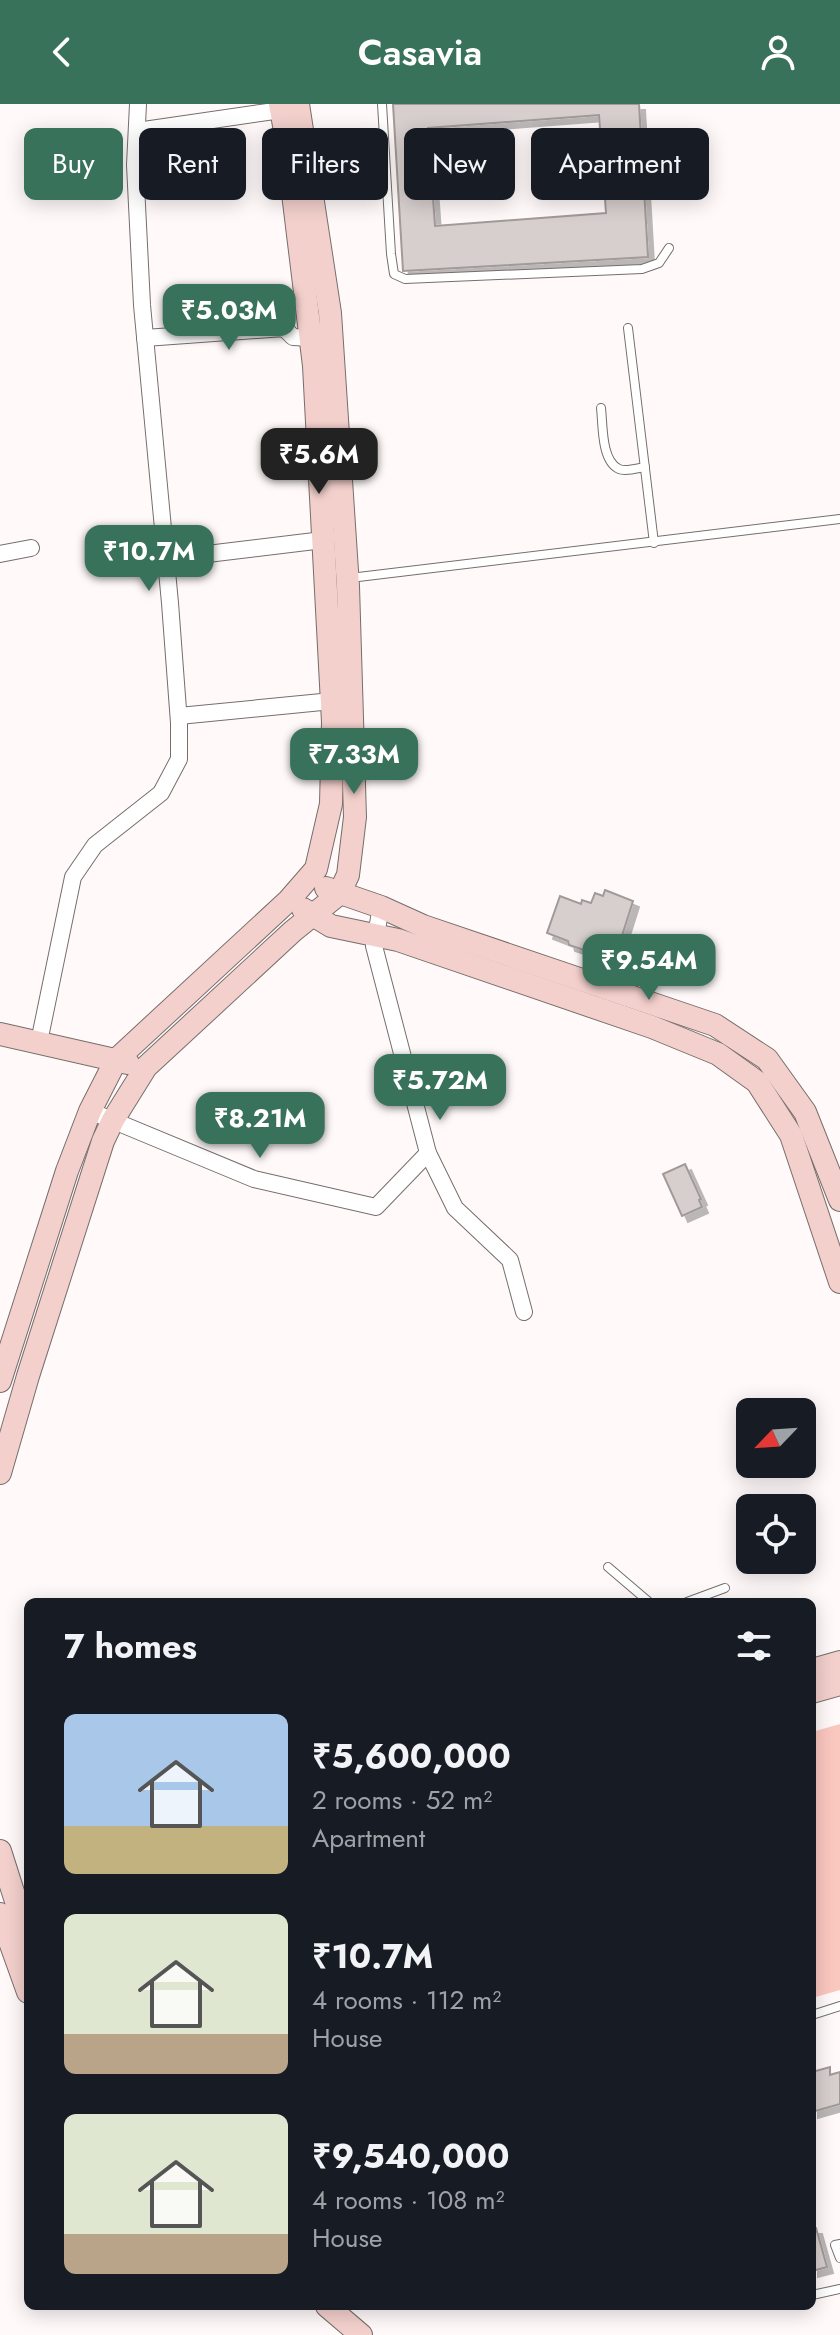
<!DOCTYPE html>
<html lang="en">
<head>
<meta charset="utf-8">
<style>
  body { margin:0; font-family:Jost,sans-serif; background:#20242c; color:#f1f3f6; height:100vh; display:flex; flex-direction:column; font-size:30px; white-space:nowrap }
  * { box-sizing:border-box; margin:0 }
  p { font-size:26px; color:#9ea1a6 }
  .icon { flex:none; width:44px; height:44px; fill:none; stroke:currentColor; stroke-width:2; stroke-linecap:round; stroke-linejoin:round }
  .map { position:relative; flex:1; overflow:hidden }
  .panel { position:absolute; left:24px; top:1494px; width:792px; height:712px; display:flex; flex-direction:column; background:#171b24; border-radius:12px; box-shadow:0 4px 20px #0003 }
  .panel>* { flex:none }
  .hud { position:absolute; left:24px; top:24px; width:792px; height:72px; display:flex; gap:16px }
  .needle { width:52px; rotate:245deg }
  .tools { position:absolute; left:736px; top:1294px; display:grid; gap:16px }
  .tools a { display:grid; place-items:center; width:80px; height:80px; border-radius:12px; background:#171b24; box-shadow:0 4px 20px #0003; font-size:40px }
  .price { position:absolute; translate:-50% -68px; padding:0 18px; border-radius:16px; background:#39725b; color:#fff; font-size:26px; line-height:52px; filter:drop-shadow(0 2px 4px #0008) }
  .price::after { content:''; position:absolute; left:50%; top:48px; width:24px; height:18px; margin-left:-12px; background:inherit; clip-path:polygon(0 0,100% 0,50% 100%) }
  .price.active { background:#222; color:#fff }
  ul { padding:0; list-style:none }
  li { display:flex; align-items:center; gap:24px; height:200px; padding:0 40px }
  li span { display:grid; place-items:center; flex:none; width:224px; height:160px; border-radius:12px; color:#555 }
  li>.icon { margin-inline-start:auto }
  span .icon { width:96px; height:96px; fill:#fffc; stroke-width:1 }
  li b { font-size:34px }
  h2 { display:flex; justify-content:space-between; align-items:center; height:96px; padding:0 40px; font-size:34px }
  .chip { padding:0 28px; border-radius:12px; background:#171b24; box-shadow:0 4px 20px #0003; font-size:28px; line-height:72px }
  .chip.active { background:#39725b; color:#fff }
  header { display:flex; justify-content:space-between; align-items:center; height:104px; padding:0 40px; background:#39725b; color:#fff; font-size:36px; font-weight:600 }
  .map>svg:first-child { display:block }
</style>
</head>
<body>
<header><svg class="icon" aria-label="back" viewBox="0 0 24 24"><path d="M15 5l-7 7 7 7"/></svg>Casavia<svg class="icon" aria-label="person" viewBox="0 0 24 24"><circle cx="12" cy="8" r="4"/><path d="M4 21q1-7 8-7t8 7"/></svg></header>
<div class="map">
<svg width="840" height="2231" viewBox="0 0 840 2231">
  <defs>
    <filter id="shadow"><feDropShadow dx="6" dy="6" stdDeviation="0" flood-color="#0004"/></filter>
  </defs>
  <rect width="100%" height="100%" fill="#fffaf9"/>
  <polygon fill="#fbc8c0" points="840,1620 840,1886 812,1894 812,1628"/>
  <g fill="#d7cfcd" stroke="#a29a98" stroke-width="2" fill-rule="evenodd" filter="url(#shadow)">
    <path d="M393 0H639L648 153 403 167ZM599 11 606 109 435 122 428 24Z"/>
    <polygon points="605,786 633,797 620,838 617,837 611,855 569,841 568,837 547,829 560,792 581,800 582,796 591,799 595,789 603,792"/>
    <polygon points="685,1060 701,1095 699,1096 702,1103 682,1112 663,1070"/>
    <polygon points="830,1963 830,1971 840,1968 840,2000 812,2008 812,1968"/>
    <polygon points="812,2124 816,2124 827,2163 812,2167"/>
  </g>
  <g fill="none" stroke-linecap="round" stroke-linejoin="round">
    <g stroke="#766e6d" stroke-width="10">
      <g id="lane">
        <polyline points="382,0 391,150 394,170 405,175 642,165 659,159 669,144"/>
        <polyline points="628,224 654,439"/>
        <path d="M601 304C603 320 601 357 619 365 626 368 638 364 645 363"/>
        <polyline points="350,474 840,415"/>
        <polyline points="608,1463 649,1498"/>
        <polyline points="687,1498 725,1484"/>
        <polyline points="812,1911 840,1902"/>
        <polyline points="840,2140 835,2141 840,2154"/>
        <polyline points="812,2191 840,2185"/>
      </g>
    </g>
    <g stroke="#766e6d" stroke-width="18">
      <g id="street">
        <polyline points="137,27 281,6"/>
        <polyline points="145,234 284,224 293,233 311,234"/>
        <polyline points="0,450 31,444"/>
        <polyline points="166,455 323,436"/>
        <polyline points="179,612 332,597"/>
        <polyline points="381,803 374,842 428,1049 455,1104 510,1156 524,1208"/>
        <polyline points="39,938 73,773 95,741 161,689 179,655 179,619 170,499 142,201 135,61 138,0"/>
        <polyline points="90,1007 254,1075 376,1103 428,1049"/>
      </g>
    </g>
    <g stroke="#766e6d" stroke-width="24">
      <g id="secondary">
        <polyline points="326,784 381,803 423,822 715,921 767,955 805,1008 840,1096"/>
        <polyline points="303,805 331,822 398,836 652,923 718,950 757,978 791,1031 840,1178"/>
        <polyline points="0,930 128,959"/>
        <polyline points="0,1277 67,1067 90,1007 116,956 289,796 316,765 331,700 333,618 314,262 286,32 280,0"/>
        <polyline points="0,1369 28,1272 103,1037 113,1016 146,963 293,827 339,790 348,771 355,713 348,482 330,209 298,0"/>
        <polyline points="812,1566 840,1558"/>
        <polyline points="812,1588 840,1580"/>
        <polyline points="0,1747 28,1835"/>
        <polyline points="0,1810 28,1888"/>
        <polyline points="327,2202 361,2231"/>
      </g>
    </g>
    <use href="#lane" stroke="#fff" stroke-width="8"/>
    <use href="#street" stroke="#fff" stroke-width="16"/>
    <use href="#secondary" stroke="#f3d0cc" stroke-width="22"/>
  </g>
</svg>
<div class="tools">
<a><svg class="needle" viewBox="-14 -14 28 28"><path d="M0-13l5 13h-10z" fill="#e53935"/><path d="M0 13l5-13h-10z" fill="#9ea1a6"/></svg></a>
<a><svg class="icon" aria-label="locate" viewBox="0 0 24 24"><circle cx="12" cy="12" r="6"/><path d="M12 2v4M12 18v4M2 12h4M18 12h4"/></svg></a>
</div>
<b class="price" style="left:229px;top:248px">₹5.03M</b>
<b class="price active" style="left:319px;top:392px">₹5.6M</b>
<b class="price" style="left:149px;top:489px">₹10.7M</b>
<b class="price" style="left:354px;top:692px">₹7.33M</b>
<b class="price" style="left:649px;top:898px">₹9.54M</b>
<b class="price" style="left:440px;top:1018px">₹5.72M</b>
<b class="price" style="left:260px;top:1056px">₹8.21M</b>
<div class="hud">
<a class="chip active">Buy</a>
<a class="chip">Rent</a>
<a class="chip">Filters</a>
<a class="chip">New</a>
<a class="chip">Apartment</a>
</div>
<section class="panel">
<h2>7 homes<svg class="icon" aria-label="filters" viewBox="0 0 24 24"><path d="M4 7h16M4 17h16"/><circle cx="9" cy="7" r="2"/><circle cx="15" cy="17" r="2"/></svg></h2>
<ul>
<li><span style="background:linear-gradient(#a9c7e8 70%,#c2b280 0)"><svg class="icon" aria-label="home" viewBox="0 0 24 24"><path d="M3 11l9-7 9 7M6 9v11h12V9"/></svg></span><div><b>₹5,600,000</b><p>2 rooms · 52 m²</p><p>Apartment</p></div></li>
<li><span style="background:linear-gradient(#dfe7d0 75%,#b9a48a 0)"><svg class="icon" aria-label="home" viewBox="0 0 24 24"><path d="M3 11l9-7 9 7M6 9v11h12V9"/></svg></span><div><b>₹10.7M</b><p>4 rooms · 112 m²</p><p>House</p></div></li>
<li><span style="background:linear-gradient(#dfe7d0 75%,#b9a48a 0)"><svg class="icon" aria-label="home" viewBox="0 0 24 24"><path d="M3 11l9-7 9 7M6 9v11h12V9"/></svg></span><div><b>₹9,540,000</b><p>4 rooms · 108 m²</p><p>House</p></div></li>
</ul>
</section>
</div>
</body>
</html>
